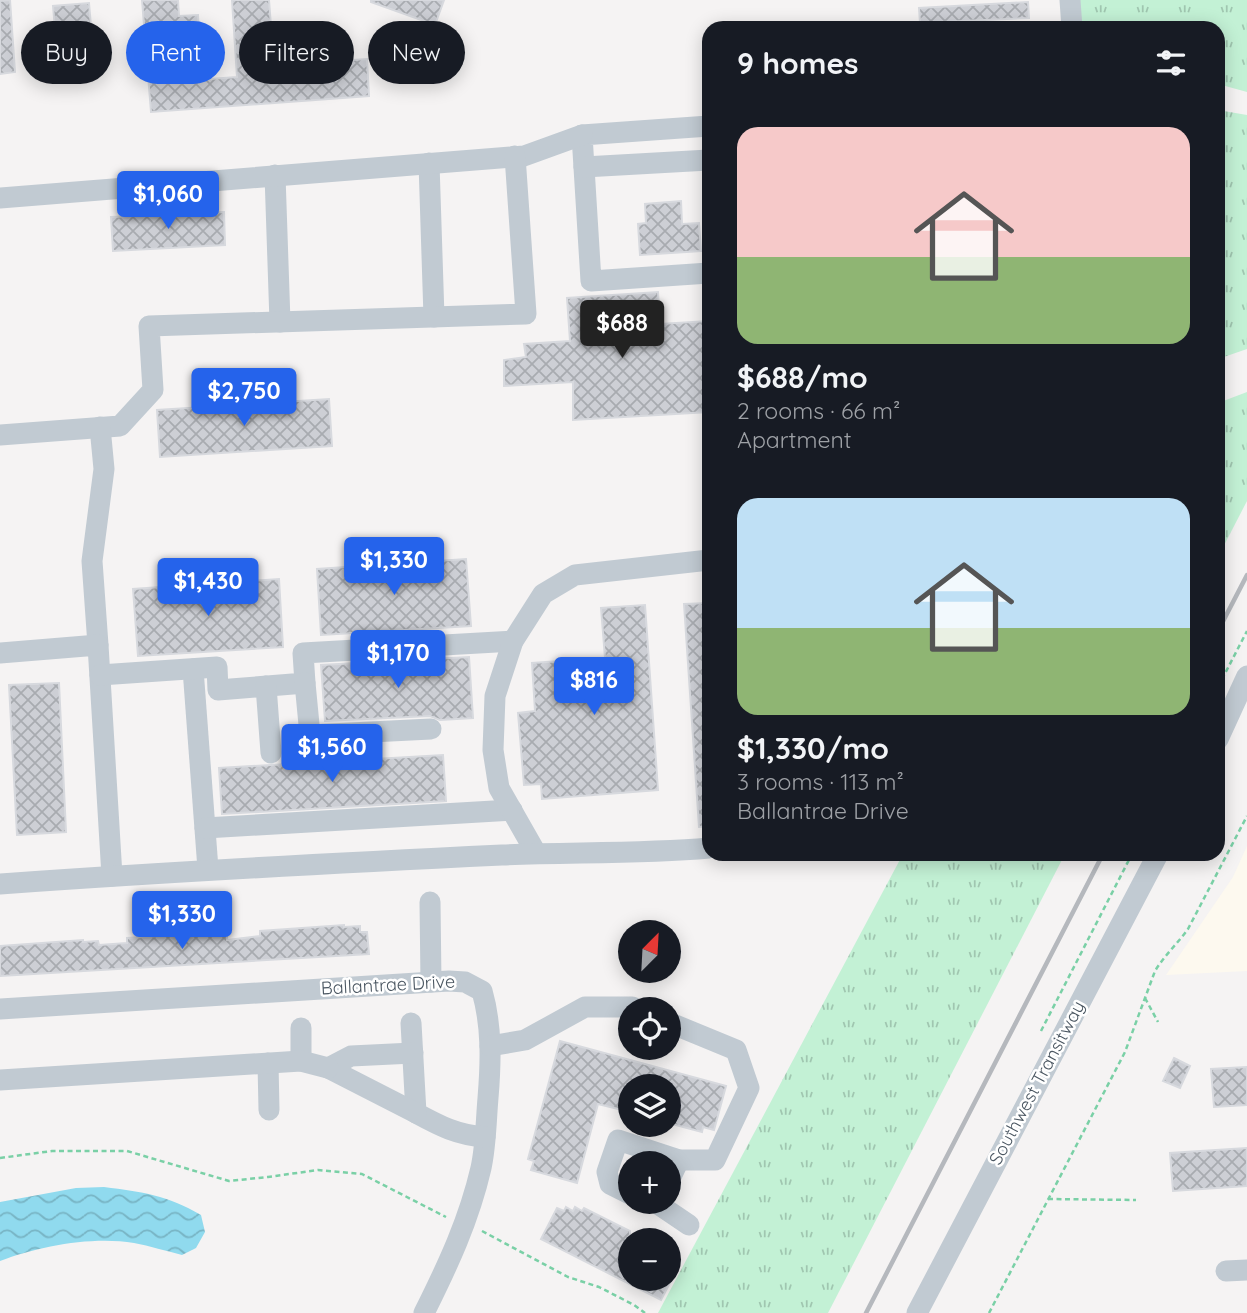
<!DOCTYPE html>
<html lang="en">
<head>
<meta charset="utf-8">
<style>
  body { margin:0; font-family:Quicksand,sans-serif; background:#20242c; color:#f1f3f6; height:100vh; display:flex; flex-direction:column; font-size:26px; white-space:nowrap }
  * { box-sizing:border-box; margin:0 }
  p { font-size:23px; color:#9ea1a6 }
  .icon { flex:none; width:38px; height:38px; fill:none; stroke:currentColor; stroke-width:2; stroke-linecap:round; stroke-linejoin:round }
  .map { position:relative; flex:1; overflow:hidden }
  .details { position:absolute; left:702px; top:21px; width:523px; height:840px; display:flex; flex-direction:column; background:#171b24; border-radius:21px; box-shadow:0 4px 18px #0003 }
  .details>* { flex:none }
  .top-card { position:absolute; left:21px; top:21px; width:576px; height:63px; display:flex; gap:14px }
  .needle { width:46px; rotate:24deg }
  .controls { position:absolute; left:618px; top:920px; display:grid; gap:14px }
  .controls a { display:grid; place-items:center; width:63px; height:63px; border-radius:50%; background:#171b24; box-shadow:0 4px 18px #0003; font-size:35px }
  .price { position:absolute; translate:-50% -60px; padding:0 16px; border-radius:7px; background:#2563eb; color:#fff; font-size:23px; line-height:46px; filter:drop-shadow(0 2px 4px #0008) }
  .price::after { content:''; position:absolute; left:50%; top:42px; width:21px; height:16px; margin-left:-10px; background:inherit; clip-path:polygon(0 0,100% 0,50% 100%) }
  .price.on { background:#222; color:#fff }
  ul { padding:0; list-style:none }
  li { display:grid; align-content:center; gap:14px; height:371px; padding:0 35px }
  li span { display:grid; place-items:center; height:217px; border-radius:21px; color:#555 }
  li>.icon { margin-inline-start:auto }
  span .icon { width:126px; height:126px; fill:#fffc; stroke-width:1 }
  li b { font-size:30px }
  h2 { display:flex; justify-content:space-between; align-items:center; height:84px; padding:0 35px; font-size:30px }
  .chip { padding:0 24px; border-radius:32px; background:#171b24; box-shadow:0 4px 18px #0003; font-size:24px; line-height:63px }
  .chip.on { background:#2563eb; color:#fff }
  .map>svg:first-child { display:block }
</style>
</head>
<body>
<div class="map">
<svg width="1247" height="1313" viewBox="0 0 1247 1313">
  <defs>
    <pattern id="grass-tufts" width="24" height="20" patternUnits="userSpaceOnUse" patternTransform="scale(1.75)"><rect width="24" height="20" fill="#c3f1d5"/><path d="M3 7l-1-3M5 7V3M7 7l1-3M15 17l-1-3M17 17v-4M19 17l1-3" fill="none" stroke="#a0c6b0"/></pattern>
    <pattern id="water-waves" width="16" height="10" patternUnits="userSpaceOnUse" patternTransform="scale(1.75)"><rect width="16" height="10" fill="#90daee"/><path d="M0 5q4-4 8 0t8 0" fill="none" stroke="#78b4c4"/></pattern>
    <pattern id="building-cross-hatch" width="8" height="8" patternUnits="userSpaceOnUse" patternTransform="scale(1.75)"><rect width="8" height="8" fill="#cdcfd5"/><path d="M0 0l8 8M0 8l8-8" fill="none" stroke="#a8abb0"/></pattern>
  </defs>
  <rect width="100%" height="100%" fill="#f5f3f3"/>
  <polygon fill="#fdf9ef" points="1247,846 1247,971 1166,975 1233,877"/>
  <g fill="url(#grass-tufts)">
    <polygon points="1070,0 1247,0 1247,92 1218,84 1218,28 1072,28"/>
    <polygon points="1218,110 1247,115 1247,349 1218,359"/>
    <polygon points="1247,392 1247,501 1218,557 1218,403"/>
    <polygon points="903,854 1065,854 828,1313 658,1313"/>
  </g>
  <path fill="url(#water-waves)" d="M104 1187C143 1192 167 1195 201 1215L205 1232 196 1248 182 1255C166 1251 150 1246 134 1243 93 1236 39 1246 0 1261V1202L76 1188Z"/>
  <g fill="url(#building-cross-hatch)" stroke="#d7d9de" stroke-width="2">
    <polygon points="10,0 15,72 0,74 0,1"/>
    <polygon points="142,0 178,0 179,16 198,15 199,37 179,39 182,81 237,77 232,0 269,0 274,65 367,59 369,96 151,112"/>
    <polygon points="371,0 444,0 435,25 371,2"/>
    <polygon points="1028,2 1029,18 920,23 919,8"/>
    <polygon points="89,3 94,61 58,64 53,6"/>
    <polygon points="681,201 682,224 699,223 701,251 640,255 638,224 646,223 645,204"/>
    <polygon points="224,212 225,245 113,251 111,217"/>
    <polygon points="658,292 660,324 708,321 709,412 573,420 573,382 504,386 504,360 526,357 524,344 570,341 567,298"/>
    <polygon points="329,399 332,446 160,457 157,410"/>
    <polygon points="466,559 471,626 321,635 317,569"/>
    <polygon points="279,579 283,647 138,656 133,589"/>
    <polygon points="709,603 709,826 699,827 684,604"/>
    <polygon points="645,605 658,790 542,799 541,784 524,785 518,713 535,711 532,663 605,658 601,608"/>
    <polygon points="469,657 473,718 440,720 430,716 325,721 321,665"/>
    <polygon points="59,683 66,832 17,835 9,685"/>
    <polygon points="443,755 446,801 222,814 219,768"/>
    <polygon points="344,925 344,927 360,926 360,932 367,932 369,954 0,976 0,946 83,940 83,942 98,941 99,945 127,943 127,938 211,933 211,934 227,933 227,940 260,936 260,931"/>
    <polygon points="560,1041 726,1086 714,1130 703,1127 702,1132 668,1123 668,1087 630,1087 630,1112 598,1104 577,1183 531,1170 534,1161 528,1159"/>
    <polygon points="1174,1058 1190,1066 1180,1088 1163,1081"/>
    <polygon points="1247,1067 1247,1105 1214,1107 1211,1069"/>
    <polygon points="1247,1148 1247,1186 1173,1191 1170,1153"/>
    <polygon points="566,1207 573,1211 575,1207 582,1211 584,1208 630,1231 630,1279 672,1279 661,1300 541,1239 557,1208 564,1211"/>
  </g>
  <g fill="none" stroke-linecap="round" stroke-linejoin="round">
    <g stroke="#7ad0a6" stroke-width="2.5" stroke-dasharray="5 3.5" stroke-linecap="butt">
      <polyline points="1218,687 1247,631"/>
      <polyline points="1145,998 1158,1022"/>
      <polyline points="1041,1031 1132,854"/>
      <polyline points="0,1158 52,1151 127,1151 229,1181 268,1177 318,1170 362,1174 446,1217"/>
      <polyline points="1048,1199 1136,1200"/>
      <polyline points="482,1231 568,1277 599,1287 634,1305 645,1313"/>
      <path d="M989 1313 1125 1052 1155 971C1164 956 1178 943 1188 929L1247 816"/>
    </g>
    <g stroke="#c1cad2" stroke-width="21">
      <polyline points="1070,0 1072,28"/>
      <polyline points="709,126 582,135 591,281 709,273"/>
      <polyline points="429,163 434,317"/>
      <polyline points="584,167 709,160"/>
      <polyline points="275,175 280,322"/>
      <polyline points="0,198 524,156 582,135"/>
      <polyline points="0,435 120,426 153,390 149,326 526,314 515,156"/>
      <polyline points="98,645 92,561 104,469 100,427"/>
      <polyline points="0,653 98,645 112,876"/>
      <polyline points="193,669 208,869"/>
      <polyline points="100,675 217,667 218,690 305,683 303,653 513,641"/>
      <polyline points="305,683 310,735 431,729"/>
      <polyline points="266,686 271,753"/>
      <polyline points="1218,739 1247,676"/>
      <polyline points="205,828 512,810"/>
      <polyline points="536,853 499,788 493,750 495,696 513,641 543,594 575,575 709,560"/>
      <path d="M0 884C167 872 335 863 502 855 571 852 640 854 709 848"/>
      <polyline points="430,902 431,982"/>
      <path d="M0 1009 449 981 465 982 482 991C492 1026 491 1062 488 1098 486 1121 486 1145 481 1168 469 1220 448 1265 424 1313"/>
      <path d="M411 1023 416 1113C440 1126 457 1135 485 1137"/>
      <polyline points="301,1028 301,1061"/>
      <polyline points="490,1046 525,1040 585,1007 632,1007 639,1010"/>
      <polyline points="413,1053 351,1056 328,1068 416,1113"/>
      <polyline points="268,1063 269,1110"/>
      <polyline points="0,1080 301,1061 328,1068"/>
      <polyline points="668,1183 679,1160"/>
      <polyline points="630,1194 610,1184 607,1172 618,1140 679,1160 715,1160 749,1088 736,1050 668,1022"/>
      <polyline points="658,1204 689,1225"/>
      <polyline points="1226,1271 1247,1270"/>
      <polyline points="917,1313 1158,854"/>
    </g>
    <g stroke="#b5b8bd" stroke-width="4.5">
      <polyline points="1218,631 1247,575"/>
      <polyline points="866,1313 1103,854"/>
    </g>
  </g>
  <g text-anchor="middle" stroke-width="5" stroke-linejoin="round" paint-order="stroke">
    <g font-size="18" fill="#4a5661" stroke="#fff">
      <text transform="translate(388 985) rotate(-3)" y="6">Ballantrae Drive</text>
      <text transform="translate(1037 1083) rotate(-62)" y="6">Southwest Transitway</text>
    </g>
  </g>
</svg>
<div class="controls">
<a><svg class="needle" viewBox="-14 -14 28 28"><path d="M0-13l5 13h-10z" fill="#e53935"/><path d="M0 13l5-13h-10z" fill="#9ea1a6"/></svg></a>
<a><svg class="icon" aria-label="locate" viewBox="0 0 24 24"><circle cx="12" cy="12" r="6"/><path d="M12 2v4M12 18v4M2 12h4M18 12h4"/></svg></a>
<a><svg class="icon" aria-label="layers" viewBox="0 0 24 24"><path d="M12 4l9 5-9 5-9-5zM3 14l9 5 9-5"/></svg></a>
<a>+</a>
<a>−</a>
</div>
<b class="price" style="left:168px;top:231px">$1,060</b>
<b class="price on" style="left:622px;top:360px">$688</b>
<b class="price" style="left:244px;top:428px">$2,750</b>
<b class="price" style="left:394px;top:597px">$1,330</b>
<b class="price" style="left:208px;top:618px">$1,430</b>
<b class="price" style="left:398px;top:690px">$1,170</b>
<b class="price" style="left:594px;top:717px">$816</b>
<b class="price" style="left:332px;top:784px">$1,560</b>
<b class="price" style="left:182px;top:951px">$1,330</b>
<div class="top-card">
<a class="chip">Buy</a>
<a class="chip on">Rent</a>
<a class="chip">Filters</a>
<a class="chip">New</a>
</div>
<section class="details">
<h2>9 homes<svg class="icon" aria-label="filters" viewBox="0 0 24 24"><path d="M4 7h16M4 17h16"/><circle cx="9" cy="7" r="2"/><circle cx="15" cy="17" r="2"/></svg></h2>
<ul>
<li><span style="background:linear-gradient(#f6c9c9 60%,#8fb573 0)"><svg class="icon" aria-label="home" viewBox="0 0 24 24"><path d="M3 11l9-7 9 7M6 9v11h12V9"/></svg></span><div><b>$688/mo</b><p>2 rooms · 66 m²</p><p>Apartment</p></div></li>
<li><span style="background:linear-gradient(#bfe0f5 60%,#8fb573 0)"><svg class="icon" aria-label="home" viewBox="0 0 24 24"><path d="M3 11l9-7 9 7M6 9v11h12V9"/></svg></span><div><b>$1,330/mo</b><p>3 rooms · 113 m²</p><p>Ballantrae Drive</p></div></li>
</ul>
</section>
</div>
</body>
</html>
